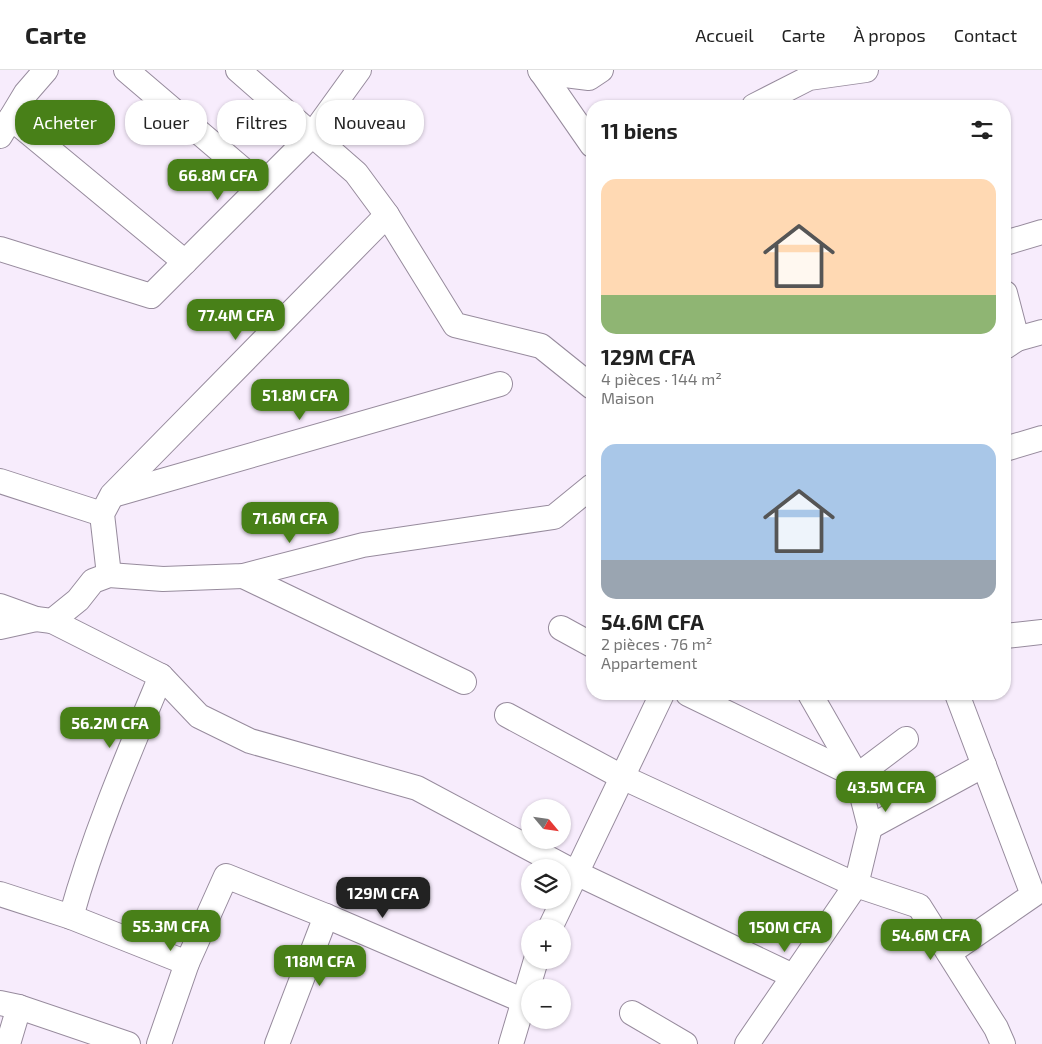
<!DOCTYPE html>
<html lang="fr">
<head>
<meta charset="utf-8">
<style>
  body { margin:0; font-family:"Exo 2",sans-serif; background:#f6f6f6; color:#222; height:100vh; display:flex; flex-direction:column; font-size:19px; white-space:nowrap }
  * { box-sizing:border-box; margin:0 }
  p { font-size:16px; color:#767676 }
  .icon { flex:none; width:28px; height:28px; fill:none; stroke:currentColor; stroke-width:2; stroke-linecap:round; stroke-linejoin:round }
  .map { position:relative; flex:1; overflow:hidden }
  .sheet { position:absolute; left:586px; top:30px; width:425px; height:600px; display:flex; flex-direction:column; background:#fff; border-radius:20px; box-shadow:0 1px 4px #0004 }
  .sheet>* { flex:none }
  .banner { position:absolute; left:15px; top:30px; width:475px; height:45px; display:flex; gap:10px }
  .needle { width:32px; rotate:119deg }
  .controls { position:absolute; left:521px; top:729px; display:grid; gap:10px }
  .controls a { display:grid; place-items:center; width:50px; height:50px; border-radius:50%; background:#fff; box-shadow:0 1px 4px #0004; font-size:25px }
  .price { position:absolute; translate:-50% -42px; padding:0 11px; border-radius:10px; background:#488018; color:#fff; font-size:16px; line-height:32px; filter:drop-shadow(0 1px 2px #0008) }
  .price::after { content:''; position:absolute; left:50%; top:30px; width:15px; height:11px; margin-left:-8px; background:inherit; clip-path:polygon(0 0,100% 0,50% 100%) }
  .price.on { background:#222; color:#fff }
  ul { padding:0; list-style:none }
  li { display:grid; align-content:center; gap:10px; height:265px; padding:0 15px }
  li span { display:grid; place-items:center; height:155px; border-radius:15px; color:#555 }
  li>.icon { margin-inline-start:auto }
  span .icon { width:90px; height:90px; fill:#fffc; stroke-width:1 }
  li b { font-size:21px }
  h2 { display:flex; justify-content:space-between; align-items:center; height:60px; padding:0 15px; font-size:21px }
  .chip { padding:0 18px; border-radius:20px; background:#fff; box-shadow:0 1px 4px #0004; font-size:18px; line-height:45px }
  .chip.on { background:#488018; color:#fff }
  header { display:flex; align-items:center; gap:30px; box-sizing:border-box; height:70px; padding:0 25px; background:#fff; border-bottom:1px solid #e0e0e0 }
  header strong { font-size:24px }
  nav { display:flex; gap:28px; margin-inline-start:auto; font-size:18px }
  .map>svg:first-child { display:block }
</style>
</head>
<body>
<header>
<strong>Carte</strong>
<nav><a>Accueil</a><a>Carte</a><a>À propos</a><a>Contact</a></nav>
</header>
<div class="map">
<svg width="1042" height="974" viewBox="0 0 1042 974">
  <rect width="100%" height="100%" fill="#f7ecfc"/>
  <g fill="none" stroke-linecap="round" stroke-linejoin="round">
    <g stroke="#978b9d" stroke-width="26">
      <g id="minor">
        <polyline points="126,0 261,115"/>
        <polyline points="238,0 356,103 387,145 455,255 541,276 592,317"/>
        <polyline points="540,0 592,75"/>
        <polyline points="541,2 589,8 601,0"/>
        <polyline points="754,36 809,8 866,0"/>
        <polyline points="11,48 185,192"/>
        <polyline points="0,66 26,23 46,0"/>
        <polyline points="1005,173 1042,162"/>
        <polyline points="0,179 151,226 312,65 359,0"/>
        <polyline points="1005,223 1017,269 1005,277"/>
        <polyline points="1017,269 1042,262"/>
        <polyline points="1005,379 1042,368"/>
        <polyline points="0,411 102,444"/>
        <polyline points="113,425 500,314"/>
        <polyline points="109,505 102,444 112,425 387,145"/>
        <polyline points="243,506 464,612"/>
        <polyline points="0,536 36,549 52,551 78,530 93,511 109,505 163,509 243,506 363,475 554,447 592,416"/>
        <path d="M52 551 161 606C128 685 94 764 71 847"/>
        <polyline points="0,557 36,549"/>
        <polyline points="561,558 592,575"/>
        <polyline points="1005,566 1042,562"/>
        <polyline points="161,606 199,646 250,671 417,718 576,803 793,906"/>
        <polyline points="688,624 857,706"/>
        <polyline points="810,624 857,706"/>
        <polyline points="507,645 622,707 856,815 919,836 996,958 1003,974"/>
        <polyline points="870,757 984,695"/>
        <polyline points="0,824 71,847 187,893"/>
        <polyline points="550,858 662,624"/>
        <polyline points="949,883 1033,825 957,624"/>
        <polyline points="0,933 19,937 128,974"/>
        <polyline points="632,943 685,974"/>
        <polyline points="8,974 19,937"/>
        <polyline points="159,974 187,893 226,806 326,846 524,931"/>
        <polyline points="277,974 326,846"/>
        <polyline points="511,974 536,890"/>
        <polyline points="747,974 856,815 870,757 857,706 906,669"/>
      </g>
    </g>
    <use href="#minor" stroke="#fff" stroke-width="24"/>
  </g>
</svg>
<div class="controls">
<a><svg class="needle" viewBox="-14 -14 28 28"><path d="M0-13l5 13h-10z" fill="#e53935"/><path d="M0 13l5-13h-10z" fill="#767676"/></svg></a>
<a><svg class="icon" aria-label="layers" viewBox="0 0 24 24"><path d="M12 4l9 5-9 5-9-5zM3 14l9 5 9-5"/></svg></a>
<a>+</a>
<a>−</a>
</div>
<b class="price" style="left:218px;top:131px">66.8M CFA</b>
<b class="price" style="left:236px;top:271px">77.4M CFA</b>
<b class="price" style="left:300px;top:351px">51.8M CFA</b>
<b class="price" style="left:290px;top:474px">71.6M CFA</b>
<b class="price" style="left:110px;top:679px">56.2M CFA</b>
<b class="price" style="left:886px;top:743px">43.5M CFA</b>
<b class="price on" style="left:383px;top:849px">129M CFA</b>
<b class="price" style="left:171px;top:882px">55.3M CFA</b>
<b class="price" style="left:785px;top:883px">150M CFA</b>
<b class="price" style="left:931px;top:891px">54.6M CFA</b>
<b class="price" style="left:320px;top:917px">118M CFA</b>
<div class="banner">
<a class="chip on">Acheter</a>
<a class="chip">Louer</a>
<a class="chip">Filtres</a>
<a class="chip">Nouveau</a>
</div>
<section class="sheet">
<h2>11 biens<svg class="icon" aria-label="filters" viewBox="0 0 24 24"><path d="M4 7h16M4 17h16"/><circle cx="9" cy="7" r="2"/><circle cx="15" cy="17" r="2"/></svg></h2>
<ul>
<li><span style="background:linear-gradient(#ffd9b3 75%,#8fb573 0)"><svg class="icon" aria-label="home" viewBox="0 0 24 24"><path d="M3 11l9-7 9 7M6 9v11h12V9"/></svg></span><div><b>129M CFA</b><p>4 pièces · 144 m²</p><p>Maison</p></div></li>
<li><span style="background:linear-gradient(#a9c7e8 75%,#9aa5b1 0)"><svg class="icon" aria-label="home" viewBox="0 0 24 24"><path d="M3 11l9-7 9 7M6 9v11h12V9"/></svg></span><div><b>54.6M CFA</b><p>2 pièces · 76 m²</p><p>Appartement</p></div></li>
</ul>
</section>
</div>
</body>
</html>
